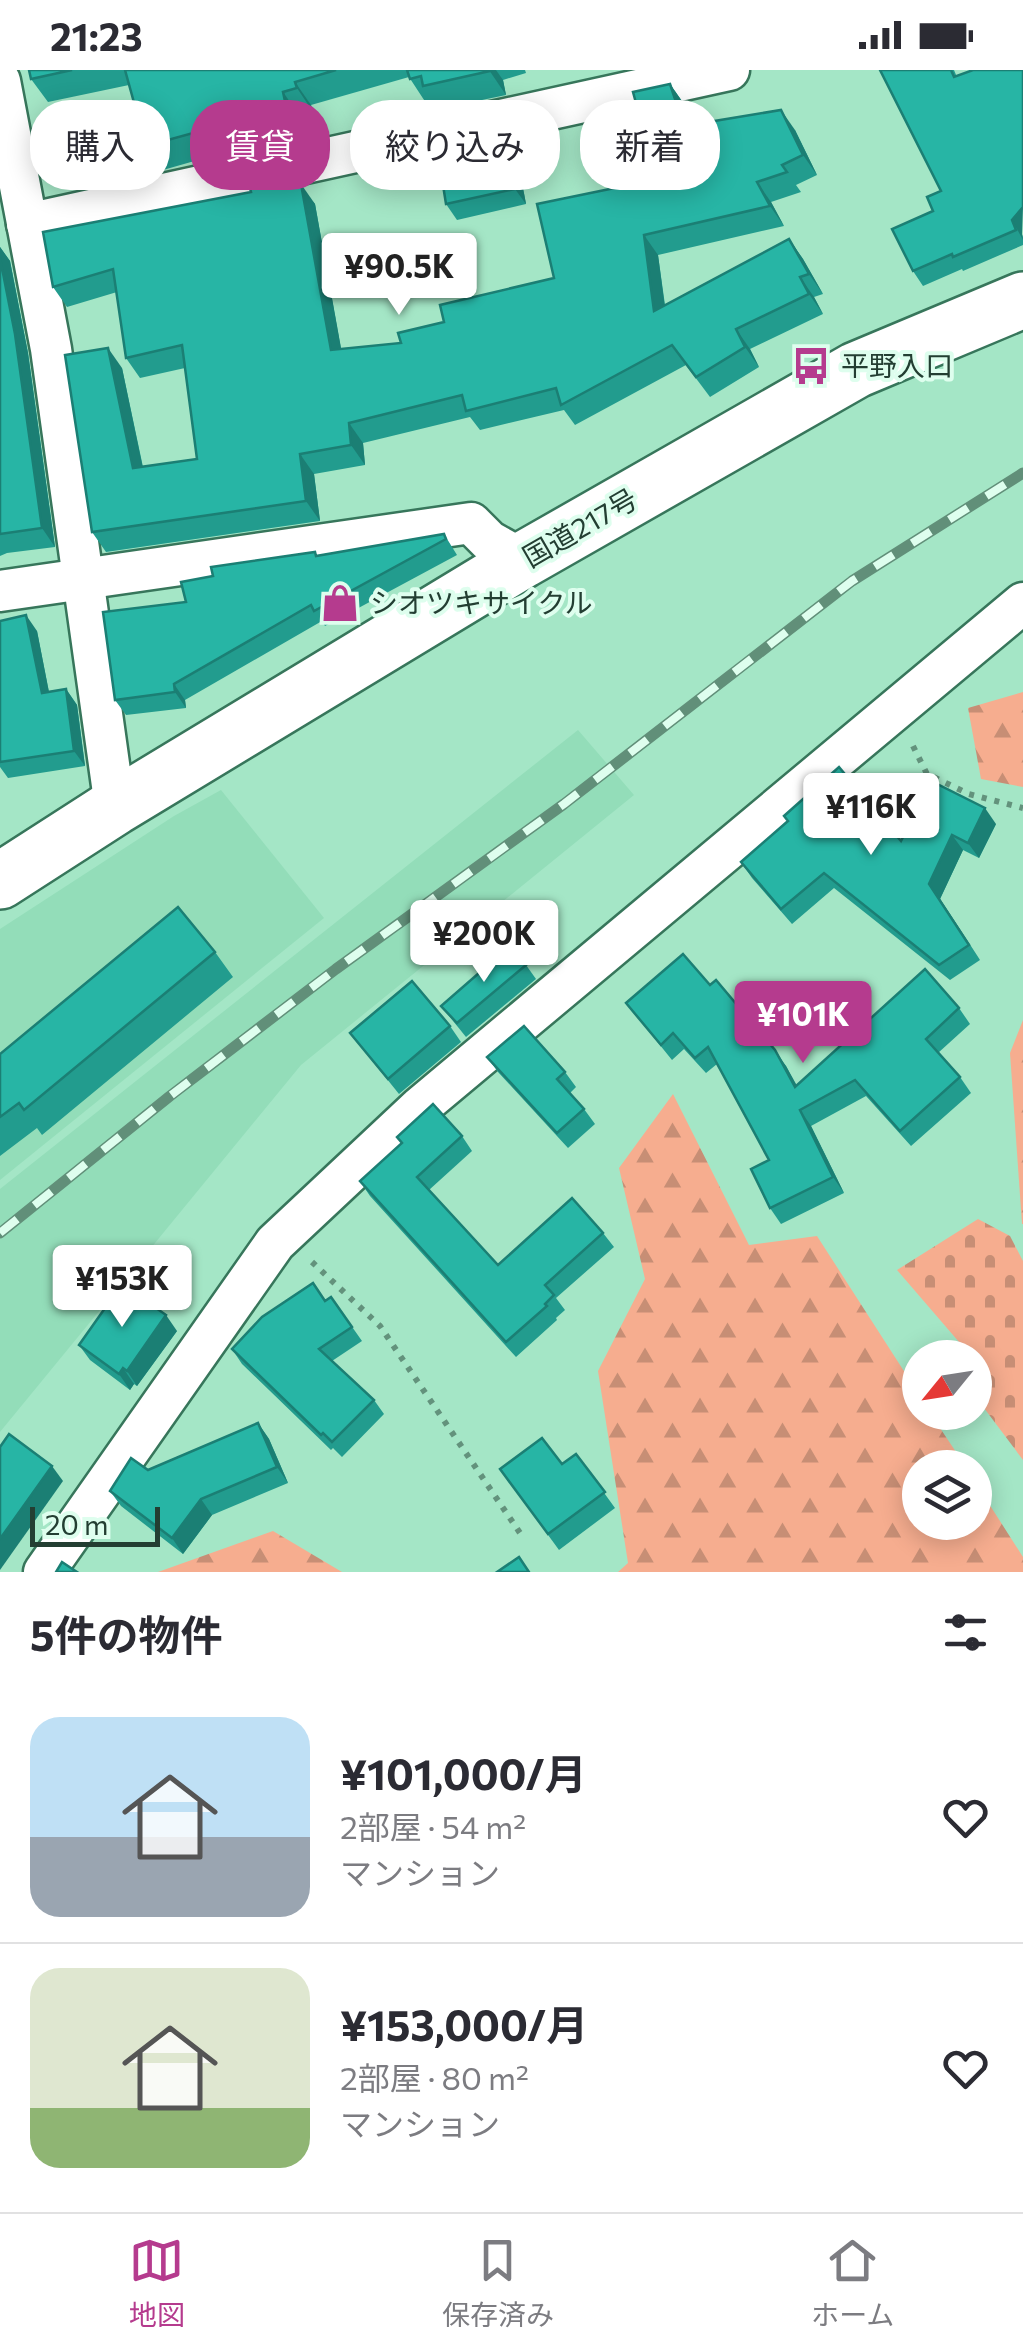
<!DOCTYPE html>
<html lang="ja">
<head>
<meta charset="utf-8">
<style>
  body { margin:0; font-family:Commissioner,"Noto Sans JP",sans-serif; background:#f7f7f7; color:#2b2b33; height:100vh; display:flex; flex-direction:column; font-size:38px; white-space:nowrap }
  * { box-sizing:border-box; margin:0 }
  p { font-size:32px; color:#7c7c81 }
  .icon { flex:none; width:55px; height:55px; fill:none; stroke:currentColor; stroke-width:2; stroke-linecap:round; stroke-linejoin:round }
  .map { position:relative; height:1502px; overflow:hidden }
  .drawer { display:flex; flex-direction:column; background:#fff; flex:1 }
  .drawer>* { flex:none }
  .top-card { position:absolute; left:30px; top:30px; width:965px; height:90px; display:flex; gap:20px }
  .needle { width:65px; rotate:240deg }
  .fabs { position:absolute; left:902px; top:1270px; display:grid; gap:20px }
  .fabs a { display:grid; place-items:center; width:90px; height:90px; border-radius:50%; background:#fff; box-shadow:0 5px 25px #0003; font-size:50px }
  .scale { position:absolute; left:30px; bottom:25px; width:130px; box-sizing:border-box; padding-left:10px; border:5px solid #233e32; border-top:0; font-size:28px; line-height:35px; white-space:nowrap; color:#233e32; -webkit-text-stroke:8px #defeee; paint-order:stroke }
  .price { position:absolute; translate:-50% -85px; padding:0 22px; border-radius:10px; background:#fff; color:#222; font-size:32px; line-height:65px; filter:drop-shadow(0 2px 5px #0008) }
  .price::after { content:''; position:absolute; left:50%; top:60px; width:30px; height:22px; margin-left:-15px; background:inherit; clip-path:polygon(0 0,100% 0,50% 100%) }
  .price.current { background:#b53b8e; color:#fff }
  ul { padding:0; list-style:none }
  li { display:flex; align-items:center; gap:30px; height:250px; padding:0 30px }
  li+li { border-top:2px solid #e1e1e2 }
  li span { display:grid; place-items:center; flex:none; width:280px; height:200px; border-radius:30px; color:#555 }
  li>.icon { margin-inline-start:auto }
  span .icon { width:120px; height:120px; fill:#fffc; stroke-width:1 }
  li b { font-size:42px }
  h2 { display:flex; justify-content:space-between; align-items:center; height:120px; padding:0 30px; font-size:42px }
  .chip { padding:0 35px; border-radius:40px; background:#fff; box-shadow:0 5px 25px #0003; font-size:35px; line-height:90px }
  .chip.current { background:#b53b8e; color:#fff }
  .status { display:flex; justify-content:space-between; align-items:center; height:70px; padding:0 50px; background:#fff; direction:ltr }
  .status svg { height:28px; fill:currentColor }
  .dock { display:flex; justify-content:space-around; align-items:center; height:140px; border-top:2px solid #e1e1e2; background:#fff; font-size:28px; color:#7c7c81 }
  .dock a { display:grid; justify-items:center; gap:5px }
  .dock .current { color:#b53b8e }
  .map>svg:first-child { display:block }
</style>
</head>
<body>
<div class="status"><b>21:23</b><svg viewBox="0 0 49 12"><path d="M0 12V9h3v3zM5 12V6h3v6zM10 12V3h3v9zM15 12V0h3v12zM26 1h20v11H26zM47 4h2v5h-2z"/></svg></div>
<div class="map">
<svg width="1023" height="1502" viewBox="0 0 1023 1502">
  <defs>
    <pattern id="forest-firs" width="22" height="20" patternUnits="userSpaceOnUse" patternTransform="scale(2.5)"><rect width="22" height="20" fill="#f6ad8f"/><path d="M5 1l3.5 6h-7zM16 11l3.5 6h-7z" fill="#c78e75"/></pattern>
    <pattern id="cemetery-stones" width="16" height="16" patternUnits="userSpaceOnUse" patternTransform="scale(2.5)"><rect width="16" height="16" fill="#f6ad8f"/><path d="M2 7V4a2 2 0 0 1 4 0v3zM10 15v-3a2 2 0 0 1 4 0v3z" fill="#c78e75"/></pattern>
  </defs>
  <rect width="100%" height="100%" fill="#a4e6c6"/>
  <g fill="#93ddb9">
    <polygon points="578,660 634,725 301,995 0,1362 0,1119"/>
    <polygon points="221,720 324,848 0,1110 0,859 174,746"/>
  </g>
  <g fill="url(#forest-firs)">
    <polygon points="1023,622 1023,717 981,709 968,638"/>
    <polygon points="1023,950 1023,1154 1022,1154 1010,983"/>
    <polygon points="673,1024 749,1175 817,1166 920,1326 920,1342 930,1343 966,1397 920,1398 920,1452 975,1452 975,1412 1023,1487 1023,1502 618,1502 628,1493 598,1301 645,1209 619,1098"/>
    <polygon points="273,1461 342,1502 158,1502"/>
  </g>
  <polygon fill="url(#cemetery-stones)" points="978,1149 1010,1166 1023,1191 1023,1390 975,1326 975,1288 963,1287 959,1272 897,1200"/>
  <g fill="none" stroke-linecap="round" stroke-linejoin="round">
    <g stroke="#37765b" stroke-width="45">
      <g id="street">
        <polyline points="0,11 51,279 115,737"/>
        <polyline points="27,154 729,0"/>
        <polyline points="0,521 471,453 489,471 523,490"/>
        <polyline points="44,1502 275,1173 420,1037 1023,533"/>
      </g>
    </g>
    <g stroke="#37765b" stroke-width="60">
      <polyline id="highway" points="0,811 115,737 523,490 856,300 1023,230"/>
    </g>
    <g stroke="#63927c" stroke-width="6" stroke-dasharray="5 8" stroke-linecap="butt">
      <polyline points="913,676 927,704 969,724 1023,738"/>
      <polyline points="312,1192 380,1256 520,1463"/>
    </g>
    <use href="#street" stroke="#fff" stroke-width="40"/>
    <use href="#highway" stroke="#fff" stroke-width="55"/>
    <g stroke="#618f79" stroke-width="11">
      <polyline id="rail" points="0,1163 170,1026 336,899 564,734 852,511 1023,403"/>
    </g>
    <use href="#rail" stroke="#defeee" stroke-width="8" stroke-dasharray="22" stroke-linecap="butt"/>
  </g>
  <g fill="#229c8e">
    <polygon points="29,0 525,0 526,3 503,10 506,25 439,39 433,31 426,33 409,7 311,35 313,42 299,45 302,59 287,63 289,72 250,81 247,76 163,100 146,76 129,15 48,32 31,9"/>
    <polygon points="880,0 954,0 1023,167 1023,175 963,201 962,199 923,216 913,201 941,121"/>
    <polygon points="670,14 684,34 691,55 795,60 817,105 796,115 801,122 771,132 784,156 658,185 665,235 789,169 803,189 823,224 814,227 823,244 750,279 759,297 710,327 686,295 575,355 564,340 480,360 470,347 363,373 365,395 314,404 320,451 106,482 92,462 122,298 143,397 197,389 185,298 140,308 126,288 117,222 67,237 53,217 297,115 315,134 341,279 401,273 444,252 554,208 634,114 651,88"/>
    <polygon points="503,56 514,71 526,134 457,150 446,134"/>
    <polygon points="0,177 10,191 28,283 55,477 7,483 0,486"/>
    <polygon points="444,464 457,485 325,556 322,551 185,630 186,638 126,645 115,630 186,532 318,486"/>
    <polygon points="0,551 37,561 49,622 66,619 77,635 85,696 8,708 0,697"/>
    <polygon points="996,754 979,788 963,780 940,829 980,890 950,910 834,818 792,854 752,808 741,792 901,771"/>
    <polygon points="215,882 233,907 42,1065 37,1058 0,1086 0,984"/>
    <polygon points="526,895 536,909 466,967 441,936"/>
    <polygon points="710,915 786,996 796,1015 959,938 970,954 938,983 960,1007 971,1023 911,1076 866,1026 811,1056 844,1123 781,1154 770,1138 769,1090 717,994 706,1003 684,979 672,990 626,933"/>
    <polygon points="450,956 461,972 399,1024 350,963"/>
    <polygon points="487,987 565,1002 576,1017 570,1023 584,1039 595,1054 568,1078 498,1002"/>
    <polygon points="462,1066 472,1081 429,1120 498,1195 603,1163 614,1177 556,1228 565,1240 556,1248 557,1250 516,1287 370,1126 360,1111 401,1073 397,1067"/>
    <polygon points="331,1227 362,1271 332,1291 374,1330 384,1344 342,1387 333,1378 331,1380 242,1294 232,1279"/>
    <polygon points="177,1261 137,1316 134,1314 130,1320 90,1290 79,1275"/>
    <polygon points="258,1353 269,1369 288,1413 212,1445 183,1484 121,1436 110,1421 148,1400"/>
    <polygon points="576,1384 615,1438 559,1480 500,1399 562,1394"/>
  </g>
  <g fill="#1b7f74">
    <polygon points="489,0 496,0 503,10 506,25"/>
    <polygon points="295,12 311,35 313,42 297,18"/>
    <polygon points="670,14 684,34 698,76 684,56"/>
    <polygon points="283,22 299,45 302,59 286,36"/>
    <polygon points="271,40 287,63 289,72 273,49"/>
    <polygon points="781,40 795,60 817,105 803,85"/>
    <polygon points="503,56 514,71 526,134 515,119"/>
    <polygon points="285,99 299,119 289,117"/>
    <polygon points="757,112 771,132 784,156 770,136"/>
    <polygon points="301,114 315,134 345,300 331,280"/>
    <polygon points="1023,137 1022,164 1023,170 1012,150"/>
    <polygon points="644,165 658,185 668,261 654,241"/>
    <polygon points="789,169 803,189 823,224 809,204"/>
    <polygon points="0,177 10,191 28,283 55,477 42,458 0,188"/>
    <polygon points="800,207 814,227 823,244 809,224"/>
    <polygon points="736,259 750,279 759,297 745,277"/>
    <polygon points="108,278 122,298 147,418 133,398"/>
    <polygon points="349,353 363,373 365,395 351,375"/>
    <polygon points="300,384 314,404 320,451 306,431"/>
    <polygon points="26,545 37,561 52,638 42,623"/>
    <polygon points="174,614 185,630 186,638 175,622"/>
    <polygon points="66,619 77,635 85,696 74,681"/>
    <polygon points="985,738 996,754 979,788 968,773"/>
    <polygon points="952,765 963,780 940,829 980,890 929,814"/>
    <polygon points="775,980 786,996 806,1032 795,1017"/>
    <polygon points="800,1040 811,1056 844,1123 833,1107"/>
    <polygon points="166,1245 177,1261 137,1316 127,1301"/>
    <polygon points="123,1298 134,1314 130,1320 119,1304"/>
    <polygon points="258,1353 269,1369 288,1413 277,1397"/>
    <polygon points="52,1396 63,1411 0,1500 0,1469"/>
    <polygon points="201,1429 212,1445 183,1484 172,1468"/>
  </g>
  <g fill="#27b5a5" stroke="#1b7f74" stroke-width="2.5">
    <polygon points="29,0 72,0 31,9"/>
    <polygon points="125,0 336,0 295,12 297,18 283,22 286,36 271,40 273,49 234,57 233,52 146,76"/>
    <polygon points="407,0 489,0 490,1 423,16 421,6 410,9"/>
    <polygon points="880,0 951,0 954,7 973,0 1023,0 1023,137 1012,150 1016,160 953,187 952,184 913,201 892,159 933,141 927,127 941,121"/>
    <polygon points="670,14 684,56 781,40 803,85 782,95 787,102 757,112 770,136 644,165 654,241 789,169 809,204 800,207 809,224 736,259 745,277 696,307 672,275 561,335 556,318 466,341 462,325 349,353 351,375 300,384 306,431 92,462 65,285 108,278 133,398 197,389 182,275 126,288 113,199 53,217 43,162 251,122 247,107 285,99 289,117 301,114 331,280 401,273 398,263 444,252 440,235 554,208 537,134 634,114 629,92 651,88 633,22"/>
    <polygon points="503,56 515,119 446,134 436,71"/>
    <polygon points="0,188 15,264 42,458 0,464"/>
    <polygon points="444,464 446,469 314,541 311,535 174,614 175,622 115,630 103,542 186,532 181,512 213,506 211,497 315,482 316,486"/>
    <polygon points="26,545 42,623 66,619 74,681 0,692 0,551"/>
    <polygon points="839,697 901,771 931,711 985,738 968,773 952,765 929,814 969,875 939,895 824,803 781,839 741,792 788,751 784,746"/>
    <polygon points="178,837 215,882 24,1040 19,1033 0,1047 0,984"/>
    <polygon points="510,876 526,895 457,953 441,936"/>
    <polygon points="683,884 710,915 716,910 775,980 795,1017 925,899 959,938 926,969 960,1007 900,1061 855,1010 800,1040 833,1107 770,1138 751,1099 769,1090 708,977 695,988 673,963 661,975 626,933"/>
    <polygon points="412,911 450,956 388,1009 350,963"/>
    <polygon points="524,956 565,1002 557,1009 584,1039 557,1063 487,987"/>
    <polygon points="433,1034 462,1066 417,1107 498,1195 572,1128 603,1163 545,1215 554,1225 545,1234 547,1236 506,1272 360,1111 402,1073 397,1067"/>
    <polygon points="313,1213 325,1231 331,1227 352,1257 319,1279 374,1330 332,1372 323,1363 321,1365 232,1279 262,1247"/>
    <polygon points="122,1214 166,1245 127,1301 123,1298 119,1304 79,1275"/>
    <polygon points="258,1353 277,1397 201,1429 172,1468 110,1421 131,1388 148,1400"/>
    <polygon points="9,1364 52,1396 0,1469 0,1377"/>
    <polygon points="542,1368 562,1394 576,1384 605,1422 548,1464 500,1399"/>
    <polygon points="519,1487 529,1502 497,1502"/>
    <polygon points="62,1492 77,1502 56,1502"/>
  </g>
  <defs>
    <g id="bus-bare" transform="scale(3)"><path d="M-5-6H5V4H4V6H2V4H-2V6H-4V4H-5ZM-3.5-4V0h7V-4ZM-3.5 1.2v1.5H-2V1.2ZM2 1.2v1.5H3.5V1.2Z" fill="#b53b8e" stroke="#defeee" stroke-width="2.5" paint-order="stroke"/></g>
    <g id="shop-bare" transform="scale(3)"><path d="M-5-2.5h2.3a2.7 3.5 0 0 1 5.4 0H5L5.5 6h-11ZM-1.5-2.5h3a1.5 2.3 0 0 0-3 0Z" fill="#b53b8e" stroke="#defeee" stroke-width="2.5" paint-order="stroke"/></g>
  </defs>
  <g fill-rule="evenodd">
    <use href="#bus-bare" x="811" y="296"/>
    <use href="#shop-bare" x="340" y="533"/>
  </g>
  <g text-anchor="middle" stroke-width="8" stroke-linejoin="round" paint-order="stroke">
    <g font-size="28" fill="#233e32" stroke="#defeee" text-anchor="start">
      <text x="841" y="306">平野入口</text>
      <text x="370" y="543">シオツキサイクル</text>
    </g>
    <g font-size="28" fill="#233e32" stroke="#defeee">
      <text transform="translate(580 458) rotate(-30)" y="10">国道217号</text>
    </g>
  </g>
</svg>
<div class="fabs">
<a><svg class="needle" viewBox="-14 -14 28 28"><path d="M0-13l5 13h-10z" fill="#e53935"/><path d="M0 13l5-13h-10z" fill="#7c7c81"/></svg></a>
<a><svg class="icon" aria-label="layers" viewBox="0 0 24 24"><path d="M12 4l9 5-9 5-9-5zM3 14l9 5 9-5"/></svg></a>
</div>
<div class="scale">20 m</div>
<b class="price" style="left:399px;top:248px">¥90.5K</b>
<b class="price" style="left:871px;top:788px">¥116K</b>
<b class="price" style="left:484px;top:915px">¥200K</b>
<b class="price current" style="left:803px;top:996px">¥101K</b>
<b class="price" style="left:122px;top:1260px">¥153K</b>
<div class="top-card">
<a class="chip">購入</a>
<a class="chip current">賃貸</a>
<a class="chip">絞り込み</a>
<a class="chip">新着</a>
</div>
</div>
<section class="drawer">
<h2>5件の物件<svg class="icon" aria-label="filters" viewBox="0 0 24 24"><path d="M4 7h16M4 17h16"/><circle cx="9" cy="7" r="2"/><circle cx="15" cy="17" r="2"/></svg></h2>
<ul>
<li><span style="background:linear-gradient(#bfe0f5 60%,#9aa5b1 0)"><svg class="icon" aria-label="home" viewBox="0 0 24 24"><path d="M3 11l9-7 9 7M6 9v11h12V9"/></svg></span><div><b>¥101,000/月</b><p>2部屋 · 54 m²</p><p>マンション</p></div><svg class="icon" aria-label="heart" viewBox="0 0 24 24"><path d="M12 20l-8-8c-3-5 5-10 8-4 3-6 11-1 8 4z"/></svg></li>
<li><span style="background:linear-gradient(#dfe7d0 70%,#8fb573 0)"><svg class="icon" aria-label="home" viewBox="0 0 24 24"><path d="M3 11l9-7 9 7M6 9v11h12V9"/></svg></span><div><b>¥153,000/月</b><p>2部屋 · 80 m²</p><p>マンション</p></div><svg class="icon" aria-label="heart" viewBox="0 0 24 24"><path d="M12 20l-8-8c-3-5 5-10 8-4 3-6 11-1 8 4z"/></svg></li>
</ul>
</section>
<nav class="dock">
<a class="current"><svg class="icon" aria-label="map" viewBox="0 0 24 24"><path d="M3 6l6-2 6 2 6-2v14l-6 2-6-2-6 2zM9 4v14M15 6v14"/></svg>地図</a>
<a><svg class="icon" aria-label="saved" viewBox="0 0 24 24"><path d="M7 4h10v16l-5-4-5 4z"/></svg>保存済み</a>
<a><svg class="icon" aria-label="home" viewBox="0 0 24 24"><path d="M3 11l9-7 9 7M6 9v11h12V9"/></svg>ホーム</a>
</nav>
</body>
</html>
